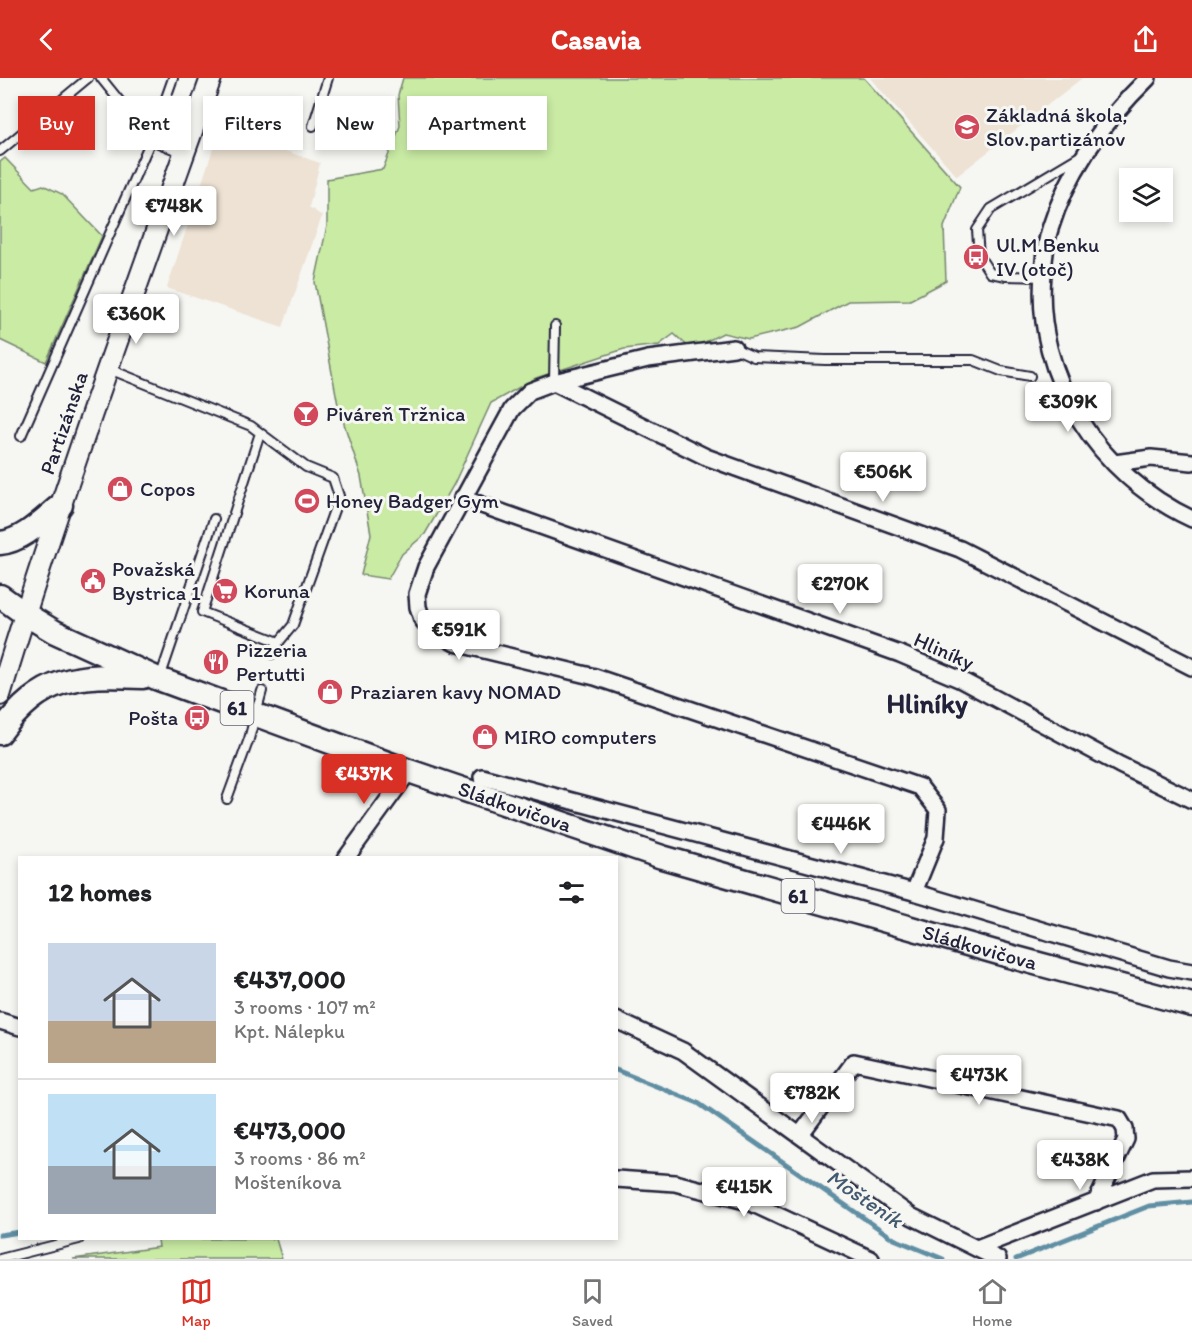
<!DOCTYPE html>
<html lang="en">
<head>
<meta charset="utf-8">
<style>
  body { margin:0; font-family:Itim,sans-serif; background:#f6f6f6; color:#202124; height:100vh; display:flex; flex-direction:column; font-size:22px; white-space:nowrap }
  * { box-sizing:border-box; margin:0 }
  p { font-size:20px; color:#757577 }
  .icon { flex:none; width:33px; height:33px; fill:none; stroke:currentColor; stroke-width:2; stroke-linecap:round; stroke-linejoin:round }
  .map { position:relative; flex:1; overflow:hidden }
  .panel { position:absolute; left:18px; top:778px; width:600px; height:384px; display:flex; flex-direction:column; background:#fff; border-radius:0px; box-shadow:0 3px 9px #0003 }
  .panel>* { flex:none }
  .banner { position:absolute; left:18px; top:18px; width:600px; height:54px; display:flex; gap:12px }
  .controls { position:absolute; left:1119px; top:90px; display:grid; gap:12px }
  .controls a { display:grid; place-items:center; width:54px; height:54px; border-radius:0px; background:#fff; box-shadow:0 3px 9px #0003; font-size:30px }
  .price { position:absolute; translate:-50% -51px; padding:0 14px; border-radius:6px; background:#fff; color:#222; font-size:20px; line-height:39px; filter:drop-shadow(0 2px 3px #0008) }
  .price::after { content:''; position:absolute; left:50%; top:36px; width:18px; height:14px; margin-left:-9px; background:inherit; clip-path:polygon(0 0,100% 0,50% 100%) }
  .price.current { background:#d93025; color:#fff }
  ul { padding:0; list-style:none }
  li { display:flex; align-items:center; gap:18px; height:150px; padding:0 30px }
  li+li { border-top:2px solid #e0e0e0 }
  li span { display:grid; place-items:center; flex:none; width:168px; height:120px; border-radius:0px; color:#555 }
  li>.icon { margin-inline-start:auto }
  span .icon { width:72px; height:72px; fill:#fffc; stroke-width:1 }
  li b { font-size:26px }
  h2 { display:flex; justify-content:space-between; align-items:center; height:72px; padding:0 30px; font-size:26px }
  .pill { padding:0 21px; border-radius:0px; background:#fff; box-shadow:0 3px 9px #0003; font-size:21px; line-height:54px }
  .pill.current { background:#d93025; color:#fff }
  header { display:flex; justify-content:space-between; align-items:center; height:78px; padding:0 30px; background:#d93025; color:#fff; font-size:27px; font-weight:700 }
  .dock { display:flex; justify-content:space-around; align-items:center; height:84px; border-top:2px solid #e0e0e0; background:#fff; font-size:16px; color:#757577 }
  .dock a { display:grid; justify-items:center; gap:3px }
  .dock .current { color:#d93025 }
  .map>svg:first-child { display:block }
</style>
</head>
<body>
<header><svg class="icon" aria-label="back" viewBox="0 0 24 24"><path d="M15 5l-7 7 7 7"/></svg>Casavia<svg class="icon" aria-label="share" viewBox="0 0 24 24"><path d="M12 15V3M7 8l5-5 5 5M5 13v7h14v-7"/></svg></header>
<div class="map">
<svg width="1192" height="1181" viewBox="0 0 1192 1181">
  <rect width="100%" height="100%" fill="#f6f6f2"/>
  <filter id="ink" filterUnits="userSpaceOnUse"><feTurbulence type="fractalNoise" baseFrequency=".0167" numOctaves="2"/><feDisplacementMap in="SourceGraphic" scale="12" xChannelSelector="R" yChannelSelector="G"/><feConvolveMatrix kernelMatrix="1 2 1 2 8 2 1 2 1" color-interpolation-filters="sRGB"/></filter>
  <g filter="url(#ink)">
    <g fill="#ede2d3">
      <polygon points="870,0 1082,0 957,98"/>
      <polygon points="220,50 320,85 309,129 322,138 283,249 167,210"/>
    </g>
    <g fill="#c9eba4" stroke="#768670" stroke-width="1.5">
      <polygon points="403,0 864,0 960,109 944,149 946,203 910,222 848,223 800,249 749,261 723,255 691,271 674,256 659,267 624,271 536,300 491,325 454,406 425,456 402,476 388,501 361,497 371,456 361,398 338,327 315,204 327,148 327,101 383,91 400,48 398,17"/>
      <polygon points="5,80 34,110 43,107 62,116 102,158 46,284 0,262 0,84"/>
      <polygon points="158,1161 276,1161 282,1181 73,1181 159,1169"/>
    </g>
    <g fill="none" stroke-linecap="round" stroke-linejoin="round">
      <g stroke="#618fa4" stroke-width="5">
        <polyline points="616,992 698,1025 894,1161 943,1181"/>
        <polyline points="0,1157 20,1154"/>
        <polyline points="1016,1181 1149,1128 1192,1124"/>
      </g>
      <g stroke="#22223b" stroke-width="12">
        <g id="service">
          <polyline points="101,0 151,62 183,75"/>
          <polyline points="313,48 328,0"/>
          <polyline points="0,73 88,0"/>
          <polyline points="1043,199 1006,198 990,195 979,178 977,152 991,131 1080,78"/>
          <polyline points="734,270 754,279 825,282 973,282 1001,293 1030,298"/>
          <polyline points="109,291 251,348 306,389 333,400 339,418 293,547 279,564 202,534 260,355"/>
          <polyline points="554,304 555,248"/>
          <polyline points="21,358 151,62 173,0"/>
          <polyline points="272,576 279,564"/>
          <polyline points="160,600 214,441"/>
          <polyline points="227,721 249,661 262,613"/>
          <polyline points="0,1181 79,1161"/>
        </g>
      </g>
      <g stroke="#22223b" stroke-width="20">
        <g id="minor">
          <path d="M1148 0C1104 43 1068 92 1050 151 1045 166 1044 181 1043 196 1034 299 1099 398 1192 441"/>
          <polyline points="734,270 648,281 554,304 530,313 512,331 426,489 417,516 418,529 422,541 429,550 455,565 595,599 920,709 938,732 936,760 914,814"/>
          <polyline points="554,304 706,379 960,471 1192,589"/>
          <polyline points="1115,385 1151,380 1192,384"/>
          <polyline points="462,420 900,576 959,601 1120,687 1192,722"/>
          <polyline points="482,699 914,814 1169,890 1192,894"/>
          <polyline points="346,780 409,693"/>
          <polyline points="616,942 683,973 911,1138 998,1181"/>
          <polyline points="0,943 20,949"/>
          <polyline points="800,1057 854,984 1119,1041 1125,1051 1126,1061 1096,1124"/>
          <polyline points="616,1101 675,1105 749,1124 871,1181"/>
          <polyline points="977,1170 1153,1101 1192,1100"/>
        </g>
      </g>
      <g stroke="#22223b" stroke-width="24">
        <path id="secondary" d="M0 617C63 409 138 205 211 0"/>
      </g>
      <g stroke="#22223b" stroke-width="27">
        <g id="primary">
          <path d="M0 465C23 463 44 441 61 427"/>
          <path id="s1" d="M0 518 25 536 55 554 156 600 409 693 662 779 1009 878 1192 927"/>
          <path d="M0 655C42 598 76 596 143 599"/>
        </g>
      </g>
      <use href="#service" stroke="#f6f6f2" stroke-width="8"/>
      <use href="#minor" stroke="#f6f6f2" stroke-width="15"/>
      <use href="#secondary" stroke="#f6f6f2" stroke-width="20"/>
      <use href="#primary" stroke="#f6f6f2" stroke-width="22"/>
    </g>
  </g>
  <defs>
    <g id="school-disc" transform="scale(1.35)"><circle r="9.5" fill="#d1495b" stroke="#f6f6f2"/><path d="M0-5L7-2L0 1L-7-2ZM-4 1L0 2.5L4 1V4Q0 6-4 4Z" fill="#fff"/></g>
    <g id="bus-disc" transform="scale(1.35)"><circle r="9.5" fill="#d1495b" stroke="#f6f6f2"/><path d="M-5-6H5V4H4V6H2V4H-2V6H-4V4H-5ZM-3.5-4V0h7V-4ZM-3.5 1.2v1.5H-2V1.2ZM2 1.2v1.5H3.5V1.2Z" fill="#fff"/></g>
    <g id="bar-disc" transform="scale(1.35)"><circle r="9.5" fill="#d1495b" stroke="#f6f6f2"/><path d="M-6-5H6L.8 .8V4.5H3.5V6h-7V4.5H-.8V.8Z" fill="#fff"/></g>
    <g id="shop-disc" transform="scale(1.35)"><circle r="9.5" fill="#d1495b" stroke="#f6f6f2"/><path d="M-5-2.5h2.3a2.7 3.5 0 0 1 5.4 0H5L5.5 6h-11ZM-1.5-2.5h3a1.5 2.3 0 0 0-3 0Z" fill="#fff"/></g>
    <g id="stadium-disc" transform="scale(1.35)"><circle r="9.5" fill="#d1495b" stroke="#f6f6f2"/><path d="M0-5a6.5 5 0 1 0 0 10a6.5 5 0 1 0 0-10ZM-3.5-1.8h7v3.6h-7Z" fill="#fff"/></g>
    <g id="civic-disc" transform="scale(1.35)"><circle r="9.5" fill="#d1495b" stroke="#f6f6f2"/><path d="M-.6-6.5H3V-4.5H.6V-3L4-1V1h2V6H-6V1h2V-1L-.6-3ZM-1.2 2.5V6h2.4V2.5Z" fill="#fff"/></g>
    <g id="supermarket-disc" transform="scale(1.35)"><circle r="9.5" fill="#d1495b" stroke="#f6f6f2"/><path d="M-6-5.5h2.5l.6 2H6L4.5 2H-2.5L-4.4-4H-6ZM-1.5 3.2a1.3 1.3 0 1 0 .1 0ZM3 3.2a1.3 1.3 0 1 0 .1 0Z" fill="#fff"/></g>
    <g id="restaurant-disc" transform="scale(1.35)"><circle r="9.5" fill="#d1495b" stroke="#f6f6f2"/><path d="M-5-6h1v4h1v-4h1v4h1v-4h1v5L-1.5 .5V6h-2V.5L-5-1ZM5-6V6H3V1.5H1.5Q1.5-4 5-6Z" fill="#fff"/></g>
  </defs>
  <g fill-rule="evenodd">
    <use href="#school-disc" x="967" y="49"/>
    <use href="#bus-disc" x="976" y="179"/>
    <use href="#bar-disc" x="306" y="336"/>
    <use href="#shop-disc" x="120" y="411"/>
    <use href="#stadium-disc" x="307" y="423"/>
    <use href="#civic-disc" x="93" y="503"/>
    <use href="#supermarket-disc" x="225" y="513"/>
    <use href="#restaurant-disc" x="216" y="584"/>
    <use href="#shop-disc" x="330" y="614"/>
    <use href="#bus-disc" x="197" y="640"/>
    <use href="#shop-disc" x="485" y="659"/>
  </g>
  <g text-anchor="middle" stroke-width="6" stroke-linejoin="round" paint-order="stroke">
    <g fill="#f6f6f2" stroke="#626272" stroke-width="1.5">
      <rect x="220.5" y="613" width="33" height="34" rx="4.5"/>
      <rect x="781.5" y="801" width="33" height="34" rx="4.5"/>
    </g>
    <g font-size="20" font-weight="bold" fill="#22223b">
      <text x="237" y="637">61</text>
      <text x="798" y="825">61</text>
    </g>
    <g font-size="21" fill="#22223b" stroke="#f6f6f2" text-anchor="start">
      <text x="986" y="44">Základná škola,<tspan x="986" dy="24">Slov.partizánov</tspan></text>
      <text x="996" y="174">Ul.M.Benku<tspan x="996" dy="24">IV (otoč)</tspan></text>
      <text x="326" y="343">Piváreň Tržnica</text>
      <text x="140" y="418">Copos</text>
      <text x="326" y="430">Honey Badger Gym</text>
      <text x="112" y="498">Považská<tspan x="112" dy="24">Bystrica 1</tspan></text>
      <text x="244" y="520">Koruna</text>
      <text x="236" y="579">Pizzeria<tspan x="236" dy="24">Pertutti</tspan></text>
      <text x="350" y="621">Praziaren kavy NOMAD</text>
      <text x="178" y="647" text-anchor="end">Pošta</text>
      <text x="504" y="666">MIRO computers</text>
    </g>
    <g font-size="21" fill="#22223b" stroke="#f6f6f2">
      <text transform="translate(64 345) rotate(-71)" y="7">Partizánska</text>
      <text transform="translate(944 573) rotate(24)" y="7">Hliníky</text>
      <text dy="7" stroke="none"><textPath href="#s1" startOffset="558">Sládkovičova</textPath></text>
      <text dy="7" stroke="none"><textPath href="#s1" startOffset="1044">Sládkovičova</textPath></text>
    </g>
    <g font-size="22" font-style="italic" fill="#425970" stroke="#f6f6f2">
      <text transform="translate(865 1120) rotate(34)" y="8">Mošteník</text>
    </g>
    <g font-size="27" font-weight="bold" fill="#22223b" stroke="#f6f6f2">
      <text x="927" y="635">Hliníky</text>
    </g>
  </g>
</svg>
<div class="controls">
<a><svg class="icon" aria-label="layers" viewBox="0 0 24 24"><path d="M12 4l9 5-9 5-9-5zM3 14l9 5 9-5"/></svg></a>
</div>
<b class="price" style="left:174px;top:159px">€748K</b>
<b class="price" style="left:136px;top:267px">€360K</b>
<b class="price" style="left:1068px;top:355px">€309K</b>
<b class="price" style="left:883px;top:425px">€506K</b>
<b class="price" style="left:840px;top:537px">€270K</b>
<b class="price" style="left:459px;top:583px">€591K</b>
<b class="price current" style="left:364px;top:727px">€437K</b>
<b class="price" style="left:841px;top:777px">€446K</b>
<b class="price" style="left:979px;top:1028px">€473K</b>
<b class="price" style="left:812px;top:1046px">€782K</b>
<b class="price" style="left:1080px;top:1113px">€438K</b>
<b class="price" style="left:744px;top:1140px">€415K</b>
<div class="banner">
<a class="pill current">Buy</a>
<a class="pill">Rent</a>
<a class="pill">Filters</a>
<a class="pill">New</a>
<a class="pill">Apartment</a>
</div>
<section class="panel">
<h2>12 homes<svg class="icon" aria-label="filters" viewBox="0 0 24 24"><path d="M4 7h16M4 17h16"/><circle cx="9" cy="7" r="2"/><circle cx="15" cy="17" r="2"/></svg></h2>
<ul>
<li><span style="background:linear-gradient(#c9d6e8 65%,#b9a48a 0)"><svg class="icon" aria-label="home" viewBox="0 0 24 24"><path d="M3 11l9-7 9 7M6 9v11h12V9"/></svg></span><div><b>€437,000</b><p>3 rooms · 107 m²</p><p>Kpt. Nálepku</p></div></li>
<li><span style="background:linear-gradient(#bfe0f5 60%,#9aa5b1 0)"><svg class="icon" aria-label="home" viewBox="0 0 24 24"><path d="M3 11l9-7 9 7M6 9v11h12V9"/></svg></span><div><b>€473,000</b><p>3 rooms · 86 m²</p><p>Mošteníkova</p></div></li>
</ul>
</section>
</div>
<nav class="dock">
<a class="current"><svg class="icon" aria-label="map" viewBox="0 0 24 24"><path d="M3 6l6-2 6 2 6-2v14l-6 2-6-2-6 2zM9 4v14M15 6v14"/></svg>Map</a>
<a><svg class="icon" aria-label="saved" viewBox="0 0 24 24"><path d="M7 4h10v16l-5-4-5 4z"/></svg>Saved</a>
<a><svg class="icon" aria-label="home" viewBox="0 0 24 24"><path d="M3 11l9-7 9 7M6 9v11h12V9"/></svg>Home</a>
</nav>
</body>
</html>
